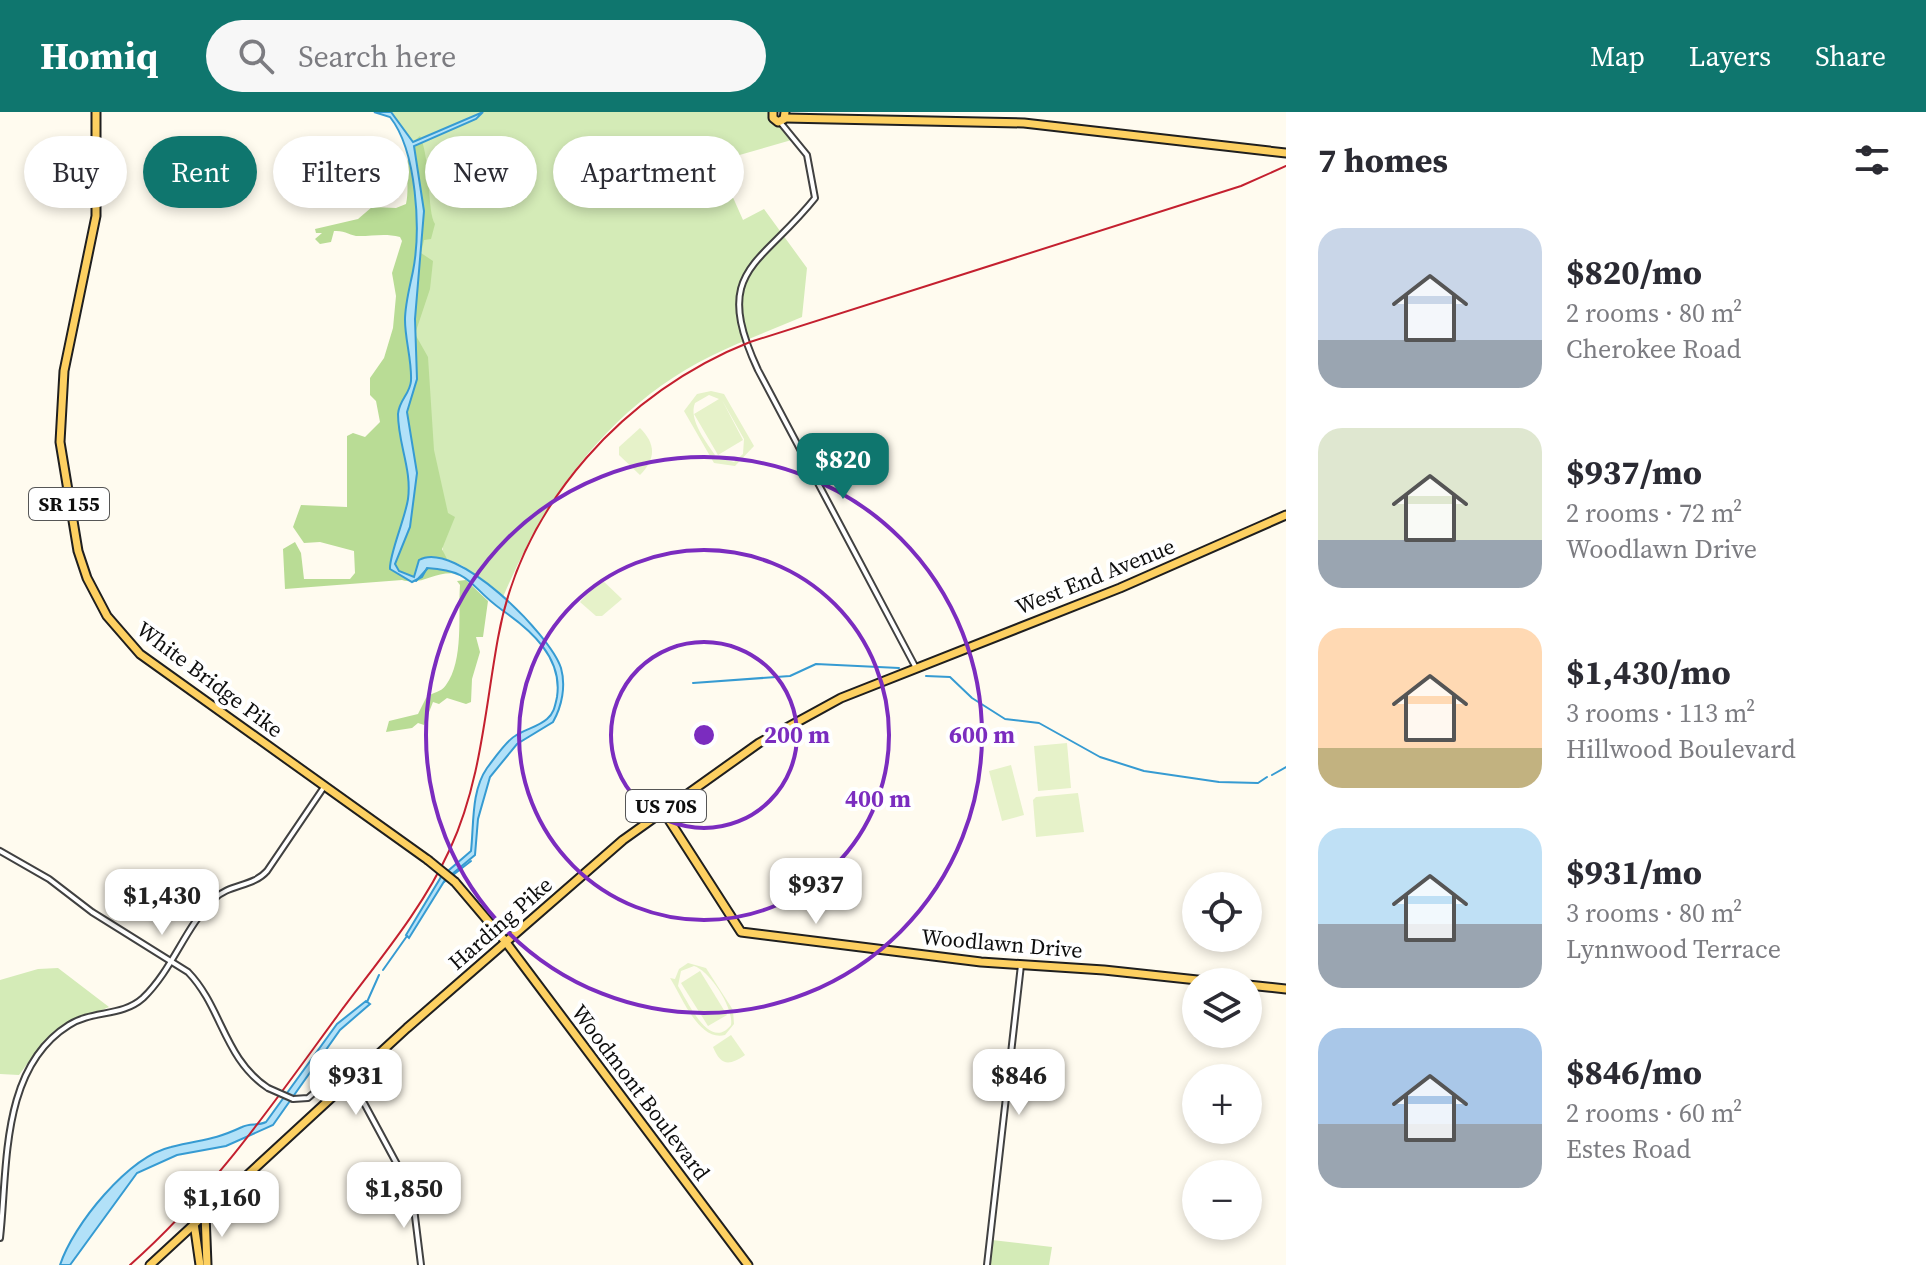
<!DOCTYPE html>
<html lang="en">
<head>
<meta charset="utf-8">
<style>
  body { margin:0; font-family:"Source Serif 4",serif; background:#f7f7f7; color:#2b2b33; height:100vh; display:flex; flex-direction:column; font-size:30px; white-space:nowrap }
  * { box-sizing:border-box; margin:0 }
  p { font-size:26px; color:#7c7c81 }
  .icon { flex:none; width:44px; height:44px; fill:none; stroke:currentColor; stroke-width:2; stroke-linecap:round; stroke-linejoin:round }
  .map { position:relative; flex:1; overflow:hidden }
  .drawer { display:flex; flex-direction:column; background:#fff; width:640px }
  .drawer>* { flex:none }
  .hud { position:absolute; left:24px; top:24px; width:760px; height:72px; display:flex; gap:16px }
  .tools { position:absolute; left:1182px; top:760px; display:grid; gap:16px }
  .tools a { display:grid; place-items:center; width:80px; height:80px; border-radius:50%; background:#fff; box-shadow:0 4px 12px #0003; font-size:40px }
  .price { position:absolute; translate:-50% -68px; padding:0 18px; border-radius:16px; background:#fff; color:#222; font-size:26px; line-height:52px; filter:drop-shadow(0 2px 4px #0008) }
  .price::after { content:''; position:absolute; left:50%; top:48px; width:24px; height:18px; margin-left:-12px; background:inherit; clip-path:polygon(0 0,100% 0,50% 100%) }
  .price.selected { background:#0f766e; color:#fff }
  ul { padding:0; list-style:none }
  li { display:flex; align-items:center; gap:24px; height:200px; padding:0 32px }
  li span { display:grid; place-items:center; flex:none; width:224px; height:160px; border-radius:24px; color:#555 }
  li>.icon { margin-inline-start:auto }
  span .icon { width:96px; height:96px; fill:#fffc; stroke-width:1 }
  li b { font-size:34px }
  h2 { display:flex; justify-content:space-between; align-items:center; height:96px; padding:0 32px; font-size:34px }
  .chip { padding:0 28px; border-radius:36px; background:#fff; box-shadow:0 4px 12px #0003; font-size:28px; line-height:72px }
  .chip.selected { background:#0f766e; color:#fff }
  header { display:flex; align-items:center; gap:48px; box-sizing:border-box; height:112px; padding:0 40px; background:#0f766e; color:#fff }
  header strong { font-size:38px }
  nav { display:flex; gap:44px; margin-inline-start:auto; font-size:28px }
  .search { width:560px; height:72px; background:#f7f7f7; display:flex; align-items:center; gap:20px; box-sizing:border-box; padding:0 28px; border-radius:44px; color:#7c7c81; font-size:30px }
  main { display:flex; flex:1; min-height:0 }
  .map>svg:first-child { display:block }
</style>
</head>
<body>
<header>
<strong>Homiq</strong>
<div class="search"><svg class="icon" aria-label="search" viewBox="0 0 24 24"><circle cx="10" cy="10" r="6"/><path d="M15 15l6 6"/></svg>Search here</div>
<nav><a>Map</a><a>Layers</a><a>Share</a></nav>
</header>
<main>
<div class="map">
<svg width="1286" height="1153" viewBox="0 0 1286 1153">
  <rect width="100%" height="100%" fill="#fffbef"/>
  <g fill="#d4ebb7">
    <path d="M386 0H771L795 27 736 44 731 81 743 108 764 97 807 156 802 205C772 218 741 229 711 244 610 294 546 383 503 485L463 454 444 446 414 231 409 25Z"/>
    <polygon points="58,856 109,895 59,916 45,928 19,963 0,962 0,868 38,857"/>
    <polygon points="992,1128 1052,1135 1049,1153 988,1153"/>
  </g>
  <g fill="#b9dc95">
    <path d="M420 24C431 48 427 100 435 112L431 127 424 128 421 141 433 149 430 177 415 222 428 245 434 338 448 401 455 405 442 437 448 449 472 460 466 464C438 454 425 475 402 468L285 477 283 437 295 430 301 441 304 467H350L355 461 354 439 320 430 304 431 293 415 301 393 347 395V324L353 321 365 325 380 310 376 289 370 283V266L384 246 393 216 396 184 392 161 402 129 400 125C385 121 374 124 359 124 350 124 345 118 334 119L331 130 320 132 315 127 322 121H316L315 117 358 107 372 95 396 96 406 92C411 71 400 38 420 24Z"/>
    <path d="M466 468 488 489 483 525H476L480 540 472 567 471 590 466 592 447 586 439 592 433 590 424 613 418 611 412 616 386 620 389 609 418 602 426 586C433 579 441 581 446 573 464 549 458 502 460 473L457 469Z"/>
  </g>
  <g fill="#e6f2c9" fill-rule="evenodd">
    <path d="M711 279 724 282 754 334 735 354 714 351 684 299 697 282ZM709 283 719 287 694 302 718 343 743 328 722 288 744 327 743 342 734 350 717 346C707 331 688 308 695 291Z"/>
    <path d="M640 316C656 332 656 347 640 363L619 343V335Z"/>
    <polygon points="601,467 622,487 602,504 596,504 580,490"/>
    <polygon points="1067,631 1071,676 1038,679 1034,634"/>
    <polygon points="1011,653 1024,703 1002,709 989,659"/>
    <polygon points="1078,681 1084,720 1036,725 1033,688 1036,685"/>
    <path d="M688 851 706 856 733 898 734 912 725 923C699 930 682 885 670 866L675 867 679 857ZM694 854C710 859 734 896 731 913 710 940 688 890 678 874L681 859Z"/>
    <polygon points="700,859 727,903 708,914 681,871"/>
    <path d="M731 923 745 943C729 954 721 954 713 935Z"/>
  </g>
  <g fill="#b2e1f8" stroke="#369bd2" stroke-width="2">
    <path d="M374 0H391L413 30 483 0 476 7 414 34 424 99 415 207 417 267 407 300 417 361 410 415 395 452 399 459 414 465 419 448C455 427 550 522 561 556 566 574 562 594 553 610L517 632 490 665 478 707 475 743 445 768 409 826 406 823 441 765 471 739C474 712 471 679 487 656 494 647 506 629 515 624 525 617 538 615 547 607 554 601 555 594 557 585 563 546 531 518 502 498 468 474 474 459 427 456L422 465 412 470 390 457C389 443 405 407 408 387 412 357 398 332 398 302 399 288 410 282 411 269 412 248 405 228 405 208 405 192 410 174 413 159 421 118 417 39 390 5Z"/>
    <path d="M366 889 370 892 340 918 273 1013 226 1034 177 1043 137 1061 70 1153H60C73 1113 128 1045 171 1035 202 1027 212 1029 242 1015 250 1011 258 1014 266 1010L337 912Z"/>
  </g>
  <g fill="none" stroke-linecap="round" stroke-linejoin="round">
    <g stroke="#369bd2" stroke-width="2">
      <polyline points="416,469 427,457"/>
      <polyline points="926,564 950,565 972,586 1005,607 1039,611 1100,645 1144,659 1219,670 1258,671 1267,665"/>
      <polyline points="693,571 790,564 816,552 899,556"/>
      <polyline points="1272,663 1286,655"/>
      <polyline points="444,770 471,749"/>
      <polyline points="383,858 407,824"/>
      <polyline points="367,890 379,863"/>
    </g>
    <g stroke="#414141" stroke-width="8">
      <g id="minor">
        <path d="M780 10 807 43 815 86C760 155 711 157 758 258L916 556"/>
        <path d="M0 739 49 767 92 800 188 860C222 895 224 947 268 976"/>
        <polyline points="293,987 308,986 337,961 346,962 351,967 412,1080 421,1153"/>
        <path d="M0 1126C8 1055 0 956 69 913 92 898 122 905 143 886 173 857 185 815 214 787 229 772 253 775 267 759L324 675"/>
        <polyline points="987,1153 1021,853"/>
      </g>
    </g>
    <g stroke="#1f1f1f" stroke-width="11">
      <g id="major">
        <polyline points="96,0 96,104 64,259 60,330 78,439 87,466 107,504 140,542 428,748"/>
        <polyline points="773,0 773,6 778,10 784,7 785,0"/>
        <polyline points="785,6 1024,11 1286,41"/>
        <polyline points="662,697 741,820 981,850 1104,858 1216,870"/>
        <polyline points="455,770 505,829 748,1153"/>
        <polyline points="1248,873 1286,877"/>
        <polyline points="205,1101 207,1153"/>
        <polyline points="194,1111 200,1153"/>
        <polyline points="150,1153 407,916 623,728 759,631 841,586 1120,476 1286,403"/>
      </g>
    </g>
    <use href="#minor" stroke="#fff" stroke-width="4"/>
    <use href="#major" stroke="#fdd061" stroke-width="7"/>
    <path stroke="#c4202f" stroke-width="2" d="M130 1153C212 1081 274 990 338 903 378 849 422 798 450 737 481 670 485 597 498 526 522 391 626 279 750 230L1241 74 1286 54"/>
    <g stroke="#414141" stroke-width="8" stroke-linecap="butt">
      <polyline id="minor-bridge" points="268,976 293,987"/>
    </g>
    <g stroke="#1f1f1f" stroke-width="11" stroke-linecap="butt">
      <polyline id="major-bridge" points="428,748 455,770"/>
    </g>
    <use href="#minor-bridge" stroke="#fff" stroke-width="4"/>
    <use href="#major-bridge" stroke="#fdd061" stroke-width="7"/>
  </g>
  <g fill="none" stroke="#7b2cbf" stroke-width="4">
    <circle cx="704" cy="623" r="93"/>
    <circle cx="704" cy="623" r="185"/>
    <circle cx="704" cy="623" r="278"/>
  </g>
  <g text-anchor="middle" stroke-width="8" stroke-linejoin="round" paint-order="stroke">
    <g fill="#fff" stroke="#565656" stroke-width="2">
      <rect x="29" y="376" width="80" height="32" rx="6"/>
      <rect x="626" y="678" width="80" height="32" rx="6"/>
    </g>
    <g font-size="20" font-weight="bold" fill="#0e0e0e">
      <text x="69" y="399">SR 155</text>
      <text x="666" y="701">US 70S</text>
    </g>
    <g font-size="22" fill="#0e0e0e" stroke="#fff">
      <text transform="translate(1095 464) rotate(-22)" y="8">West End Avenue</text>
      <text transform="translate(210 567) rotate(37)" y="8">White Bridge Pike</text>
      <text transform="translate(500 811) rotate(-41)" y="8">Harding Pike</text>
      <text transform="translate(1002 831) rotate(5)" y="8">Woodlawn Drive</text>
      <text transform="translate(641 980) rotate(53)" y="8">Woodmont Boulevard</text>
    </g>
  </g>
  <circle cx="704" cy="623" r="12" fill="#7b2cbf" stroke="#fff" stroke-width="4"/>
  <g font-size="24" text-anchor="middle" font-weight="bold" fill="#7b2cbf" stroke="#fff" stroke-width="8" stroke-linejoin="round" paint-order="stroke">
    <text x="797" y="631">200 m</text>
    <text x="982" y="631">600 m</text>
    <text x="878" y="695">400 m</text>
  </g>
</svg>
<div class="tools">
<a><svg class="icon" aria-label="locate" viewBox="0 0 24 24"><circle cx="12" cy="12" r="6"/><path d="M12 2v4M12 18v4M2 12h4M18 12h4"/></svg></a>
<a><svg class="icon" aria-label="layers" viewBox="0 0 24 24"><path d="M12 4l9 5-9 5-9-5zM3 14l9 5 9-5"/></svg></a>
<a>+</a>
<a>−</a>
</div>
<b class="price selected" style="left:843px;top:389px">$820</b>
<b class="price" style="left:816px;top:814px">$937</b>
<b class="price" style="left:162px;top:825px">$1,430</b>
<b class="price" style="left:356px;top:1005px">$931</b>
<b class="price" style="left:1019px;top:1005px">$846</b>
<b class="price" style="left:404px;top:1118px">$1,850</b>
<b class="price" style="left:222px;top:1127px">$1,160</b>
<div class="hud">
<a class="chip">Buy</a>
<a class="chip selected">Rent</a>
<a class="chip">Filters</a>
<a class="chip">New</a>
<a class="chip">Apartment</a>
</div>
</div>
<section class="drawer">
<h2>7 homes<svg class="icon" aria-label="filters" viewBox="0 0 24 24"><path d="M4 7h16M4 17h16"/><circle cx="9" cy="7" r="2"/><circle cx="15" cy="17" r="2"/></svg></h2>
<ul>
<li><span style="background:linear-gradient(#c9d6e8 70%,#9aa5b1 0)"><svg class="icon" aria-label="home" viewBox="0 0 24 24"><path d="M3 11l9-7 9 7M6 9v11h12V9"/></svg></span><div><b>$820/mo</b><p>2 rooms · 80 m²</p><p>Cherokee Road</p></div></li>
<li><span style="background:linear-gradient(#dfe7d0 70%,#9aa5b1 0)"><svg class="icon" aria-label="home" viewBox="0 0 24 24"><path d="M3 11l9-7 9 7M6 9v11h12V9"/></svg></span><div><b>$937/mo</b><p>2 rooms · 72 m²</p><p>Woodlawn Drive</p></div></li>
<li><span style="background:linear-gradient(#ffd9b3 75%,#c2b280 0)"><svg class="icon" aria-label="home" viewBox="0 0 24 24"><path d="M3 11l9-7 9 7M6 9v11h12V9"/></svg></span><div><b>$1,430/mo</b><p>3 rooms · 113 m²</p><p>Hillwood Boulevard</p></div></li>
<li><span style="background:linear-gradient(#bfe0f5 60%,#9aa5b1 0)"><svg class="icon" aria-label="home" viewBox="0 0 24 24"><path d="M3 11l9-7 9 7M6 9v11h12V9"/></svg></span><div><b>$931/mo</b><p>3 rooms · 80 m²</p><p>Lynnwood Terrace</p></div></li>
<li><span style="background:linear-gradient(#a9c7e8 60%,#9aa5b1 0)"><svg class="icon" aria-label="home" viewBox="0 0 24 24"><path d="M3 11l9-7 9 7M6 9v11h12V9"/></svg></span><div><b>$846/mo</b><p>2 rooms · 60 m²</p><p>Estes Road</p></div></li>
</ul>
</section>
</main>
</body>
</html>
